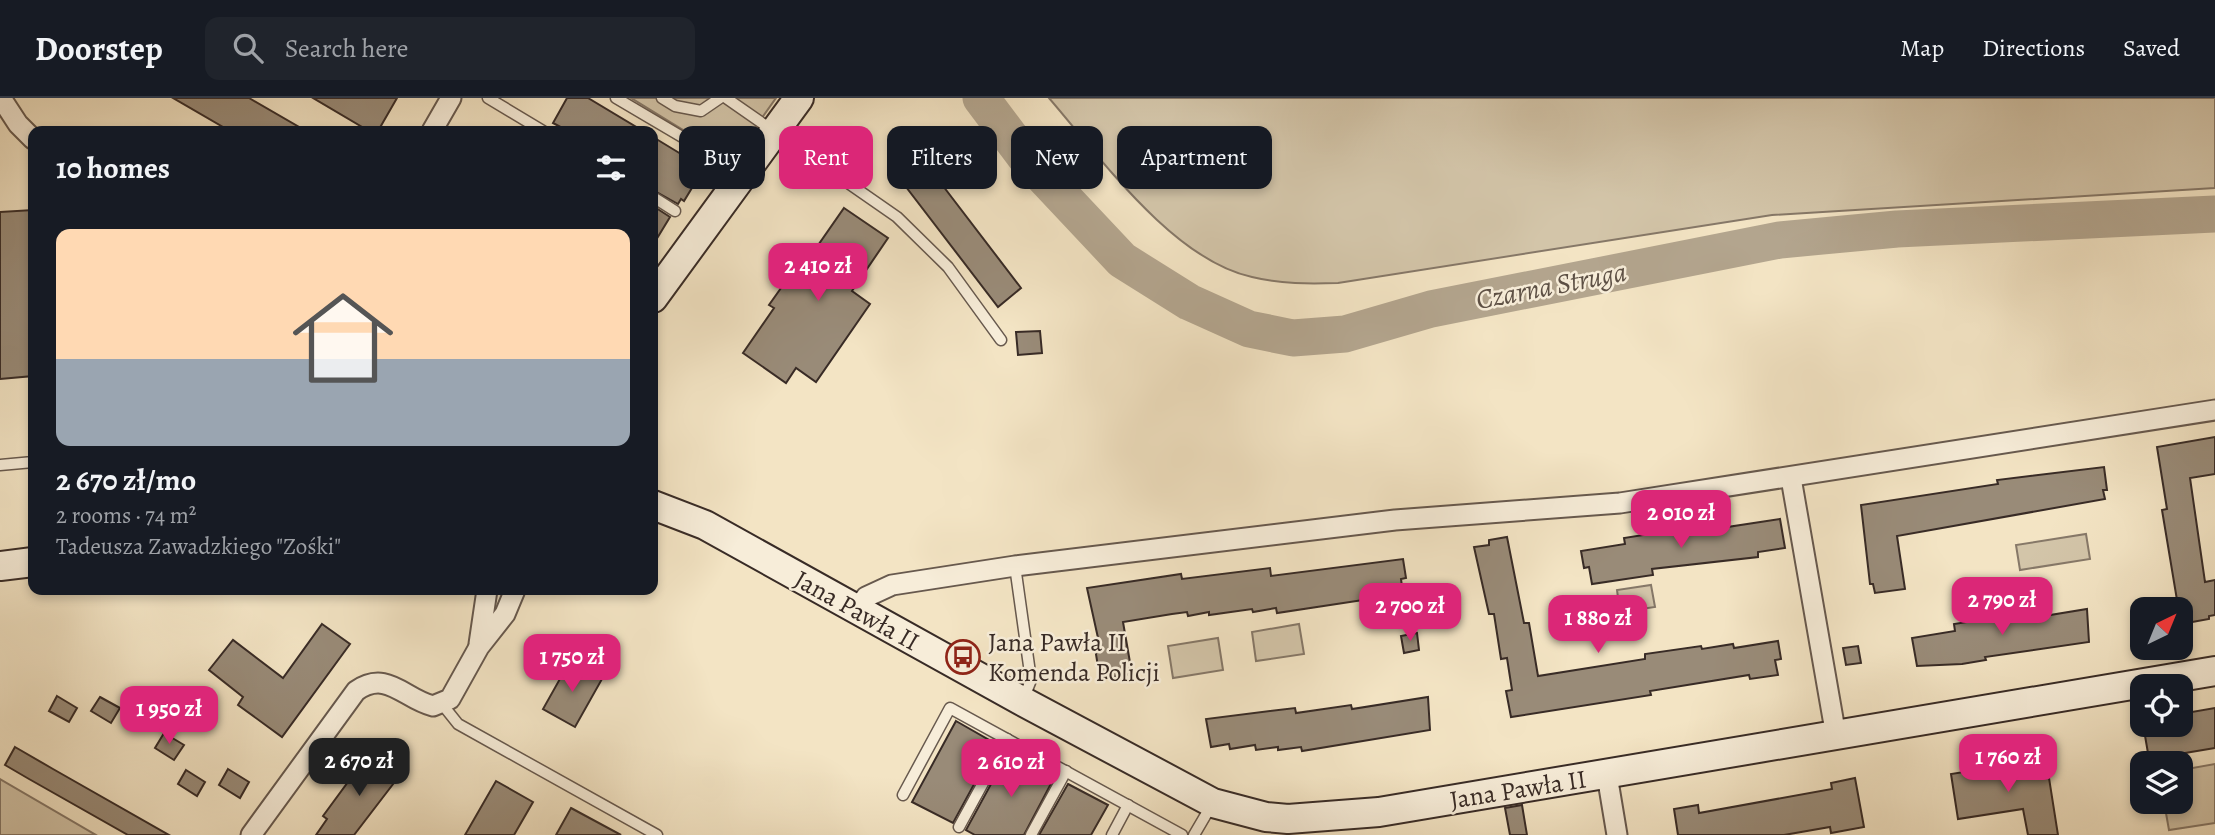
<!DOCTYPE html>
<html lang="en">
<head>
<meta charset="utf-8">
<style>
  body { margin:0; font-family:Alegreya,serif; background:#20242c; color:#f1f3f6; height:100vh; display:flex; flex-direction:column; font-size:26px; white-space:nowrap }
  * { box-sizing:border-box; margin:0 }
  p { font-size:23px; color:#9ea1a6 }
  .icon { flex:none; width:38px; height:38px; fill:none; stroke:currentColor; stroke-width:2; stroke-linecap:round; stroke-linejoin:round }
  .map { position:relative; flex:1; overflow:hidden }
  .details { position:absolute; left:28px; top:28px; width:630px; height:469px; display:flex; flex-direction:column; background:#171b24; border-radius:14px; box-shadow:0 4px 10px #0003 }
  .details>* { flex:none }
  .banner { position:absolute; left:679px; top:28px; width:665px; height:63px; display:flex; gap:14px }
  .needle { width:46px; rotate:43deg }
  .buttons { position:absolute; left:2130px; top:499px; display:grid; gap:14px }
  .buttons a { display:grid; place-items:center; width:63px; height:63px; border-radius:14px; background:#171b24; box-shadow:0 4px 10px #0003; font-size:35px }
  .price { position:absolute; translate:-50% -60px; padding:0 16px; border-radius:14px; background:#db2777; color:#fff; font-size:23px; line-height:46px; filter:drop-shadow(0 2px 4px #0008) }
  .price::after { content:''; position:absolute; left:50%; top:42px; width:21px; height:16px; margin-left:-10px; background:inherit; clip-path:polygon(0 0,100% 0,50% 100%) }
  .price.on { background:#222; color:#fff }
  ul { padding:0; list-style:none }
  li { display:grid; align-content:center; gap:14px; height:371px; padding:0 28px }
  li span { display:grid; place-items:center; height:217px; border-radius:14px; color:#555 }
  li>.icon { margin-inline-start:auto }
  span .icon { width:126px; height:126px; fill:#fffc; stroke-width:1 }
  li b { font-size:30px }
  h2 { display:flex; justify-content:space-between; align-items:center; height:84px; padding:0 28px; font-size:30px }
  .pill { padding:0 24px; border-radius:14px; background:#171b24; box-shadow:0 4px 10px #0003; font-size:24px; line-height:63px }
  .pill.on { background:#db2777; color:#fff }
  header { display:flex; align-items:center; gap:42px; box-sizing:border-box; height:98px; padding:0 35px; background:#171b24; border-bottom:2px solid #363941 }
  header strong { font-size:33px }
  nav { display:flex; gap:38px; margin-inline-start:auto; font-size:24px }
  .search { width:490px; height:63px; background:#20242c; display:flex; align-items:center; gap:18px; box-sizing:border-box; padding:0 24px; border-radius:14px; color:#9ea1a6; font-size:26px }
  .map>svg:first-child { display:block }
</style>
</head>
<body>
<header>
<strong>Doorstep</strong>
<div class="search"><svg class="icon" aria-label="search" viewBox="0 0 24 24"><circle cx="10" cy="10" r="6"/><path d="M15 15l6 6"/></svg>Search here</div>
<nav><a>Map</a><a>Directions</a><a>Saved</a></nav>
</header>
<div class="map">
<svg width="2215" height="737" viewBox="0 0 2215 737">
  <rect width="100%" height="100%" fill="#f3e4c4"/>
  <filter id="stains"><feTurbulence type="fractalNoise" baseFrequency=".00286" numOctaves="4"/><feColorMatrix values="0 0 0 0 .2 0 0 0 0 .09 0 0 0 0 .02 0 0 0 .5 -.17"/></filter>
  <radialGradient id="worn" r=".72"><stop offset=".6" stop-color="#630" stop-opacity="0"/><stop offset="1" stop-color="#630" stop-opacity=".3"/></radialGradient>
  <g fill="#d3c5a9" stroke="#867868" stroke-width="2">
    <polygon points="631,0 776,0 732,62"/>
    <path d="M1049 0H2215V90L1772 117 1338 185C1309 186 1281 186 1252 179 1173 162 1100 59 1049 0Z"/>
    <polygon points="2086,436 2090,461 2020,472 2016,447"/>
    <polygon points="1651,487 1655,509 1620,514 1617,492"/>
    <polygon points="1299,526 1304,556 1256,563 1252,534"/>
    <polygon points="1218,540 1223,572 1173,580 1168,548"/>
    <polygon points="2215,666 2215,725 2169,732 2164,704 2180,704 2181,672"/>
    <polygon points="0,681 96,737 0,737"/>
  </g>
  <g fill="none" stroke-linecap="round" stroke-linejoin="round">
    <polyline stroke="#b3a58e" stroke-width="37" points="981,0 1026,60 1122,162 1189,204 1249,231 1293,240 1345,236 1431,211 1780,142 1897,131 2215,116"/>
  </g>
  <g fill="#998b78" stroke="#382b26" stroke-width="2">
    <polygon points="173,0 249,0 306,33 230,33"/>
    <polygon points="313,0 397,0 378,33 369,33"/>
    <polygon points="567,0 588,0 643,33 568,33 553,25"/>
    <polygon points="653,39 704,70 684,103 681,101 678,106 653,92"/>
    <polygon points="927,67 1021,190 998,209 903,85"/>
    <polygon points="653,108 670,119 653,147"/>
    <polygon points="844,110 888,140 852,193 870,206 816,284 796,270 786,285 743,255 774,210 769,207 786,183 791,186"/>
    <polygon points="33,112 33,278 0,281 0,114"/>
    <polygon points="1040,233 1042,255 1018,257 1016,234"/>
    <polygon points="2215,339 2215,376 2190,380 2205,484 2215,482 2215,517 2209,518 2209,521 2181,526 2162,412 2167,411 2157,349"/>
    <polygon points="2104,369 2107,392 2103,392 2105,401 1897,438 1905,491 1875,495 1873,486 1870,486 1861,407 1998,386 1997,382"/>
    <polygon points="1780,421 1785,450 1758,454 1758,459 1652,471 1653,477 1592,486 1589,469 1584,470 1581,453 1625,446 1624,440 1713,426 1714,431"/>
    <polygon points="1507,439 1524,525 1529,525 1538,578 1645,561 1645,556 1701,548 1702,551 1733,546 1734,550 1778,543 1781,561 1775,562 1778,577 1750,581 1749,577 1650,593 1651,597 1511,619 1506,593 1512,592 1507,560 1501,561 1494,516 1489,516 1474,449 1489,447 1489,442"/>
    <polygon points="1403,461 1406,480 1401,481 1403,496 1277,515 1276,510 1253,514 1252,511 1209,517 1209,514 1188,518 1187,514 1172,516 1123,524 1132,576 1100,581 1095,550 1100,549 1087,490 1181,476 1182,481 1270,470 1271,478"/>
    <polygon points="2087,511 2089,544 1985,559 1986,562 1962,566 1917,568 1912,540 1955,533 1954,526 2044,512 2044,518"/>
    <polygon points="322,526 350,546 282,639 238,607 243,599 209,572 233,542 283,580"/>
    <polygon points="1417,535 1419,552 1404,555 1401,538"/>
    <polygon points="1858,548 1861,565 1846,567 1843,550"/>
    <polygon points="570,563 602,581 575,629 543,611"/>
    <polygon points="57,598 77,610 69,624 49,613"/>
    <polygon points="100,599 120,610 111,625 91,613"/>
    <polygon points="1428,599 1430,632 1302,653 1301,649 1278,652 1278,649 1256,652 1255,647 1230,651 1229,646 1211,649 1206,621 1295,610 1296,615 1351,607 1352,611"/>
    <polygon points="2215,610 2215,650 2149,661 2143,626 2180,626 2180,616"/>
    <polygon points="956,623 996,646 953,725 912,704"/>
    <polygon points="164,635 184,647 174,662 155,650"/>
    <polygon points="15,649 53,671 169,737 128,737 29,681 5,667"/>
    <polygon points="1009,653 1055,678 1024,737 975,737 966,732"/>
    <polygon points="370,654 400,677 354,737 316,737 327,721 323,718"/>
    <polygon points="2046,661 2058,737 2028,737 2023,711 1958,721 1951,676"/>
    <polygon points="228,671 249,684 240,700 219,687"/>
    <polygon points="186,672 205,684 197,698 178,686"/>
    <polygon points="1855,680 1864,729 1831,735 1830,729 1784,737 1678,737 1674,711 1698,707 1699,715 1832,691 1831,685"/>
    <polygon points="496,683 533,704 514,737 465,737"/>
    <polygon points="1068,686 1108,707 1091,737 1039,737"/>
    <polygon points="1522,707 1527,737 1510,737 1505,710"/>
    <polygon points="571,710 621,737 556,737"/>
  </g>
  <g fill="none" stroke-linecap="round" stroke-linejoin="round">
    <g stroke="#67594e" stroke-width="13">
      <g id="lane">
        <polyline points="488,0 543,33"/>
        <polyline points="616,0 711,56"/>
        <polyline points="662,0 675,8 701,13 720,0"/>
        <polyline points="726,0 897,119 948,169 1001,242"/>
        <polyline points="653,99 675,113"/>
        <polyline points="0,367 33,364"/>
        <polyline points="1015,468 1031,582 1023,602"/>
        <polyline points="442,606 458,626 657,737"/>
        <polyline points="903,697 950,610 1182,737"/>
        <polyline points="959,729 1007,641"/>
        <polyline points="1031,737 1066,673"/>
        <polyline points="1112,737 1128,707"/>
        <polyline points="1194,737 1211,708"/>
      </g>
    </g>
    <g stroke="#67594e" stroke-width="23">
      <g id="street">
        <polyline points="1,0 18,26 33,41"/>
        <polyline points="432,33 451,0"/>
        <polyline points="1791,380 1836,638"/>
        <polyline points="857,512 866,499 892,487 1015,468 1395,422 1620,405 2215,312"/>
        <polyline points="479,546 487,492"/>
        <polyline points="1607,677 1617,737"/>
        <path d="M251 737 356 593C387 571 404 601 433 608L450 601 479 549 505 516 515 492"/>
      </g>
    </g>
    <g stroke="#382b26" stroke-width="32">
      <g id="secondary">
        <polyline points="653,200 799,0"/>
        <polyline points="653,407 705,427 1022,603 1213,705 1266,719 1288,721 1379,714 2215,573"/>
        <polyline points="0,468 33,464"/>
      </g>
    </g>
    <use href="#lane" stroke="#f7edd9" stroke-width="10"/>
    <use href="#street" stroke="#f7edd9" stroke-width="19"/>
    <use href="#secondary" stroke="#f7edd9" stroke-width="28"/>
  </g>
  <defs>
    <g id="bus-ring" transform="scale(1.75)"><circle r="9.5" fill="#f7edd9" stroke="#8f2418" stroke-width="1.5"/><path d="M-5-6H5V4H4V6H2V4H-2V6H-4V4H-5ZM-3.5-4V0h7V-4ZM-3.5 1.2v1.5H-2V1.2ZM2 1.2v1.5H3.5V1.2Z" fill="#8f2418"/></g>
  </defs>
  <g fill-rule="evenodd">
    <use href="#bus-ring" x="963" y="559"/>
  </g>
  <g text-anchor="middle" stroke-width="5" stroke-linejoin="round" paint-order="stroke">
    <g font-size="26" fill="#382b26" stroke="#f7edd9">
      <text transform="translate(857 512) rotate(29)" y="9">Jana Pawła II</text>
      <text transform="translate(1518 691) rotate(-9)" y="9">Jana Pawła II</text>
    </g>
    <g font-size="26" fill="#382b26" stroke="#f7edd9" text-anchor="start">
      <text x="988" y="553">Jana Pawła II<tspan x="988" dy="30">Komenda Policji</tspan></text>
    </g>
    <g font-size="28" font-style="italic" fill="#5d5045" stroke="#f7edd9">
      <text transform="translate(1551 187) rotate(-11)" y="10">Czarna Struga</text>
    </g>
  </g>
  <rect width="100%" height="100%" filter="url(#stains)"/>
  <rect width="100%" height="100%" fill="url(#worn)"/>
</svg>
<div class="buttons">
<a><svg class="needle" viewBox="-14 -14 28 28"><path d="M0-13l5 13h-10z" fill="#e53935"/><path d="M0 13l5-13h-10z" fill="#9ea1a6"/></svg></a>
<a><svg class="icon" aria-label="locate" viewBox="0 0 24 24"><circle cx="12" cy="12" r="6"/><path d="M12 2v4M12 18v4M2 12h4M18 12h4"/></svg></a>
<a><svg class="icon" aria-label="layers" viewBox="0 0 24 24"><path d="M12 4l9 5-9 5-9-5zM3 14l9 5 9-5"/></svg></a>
</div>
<b class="price" style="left:818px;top:205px">2 410 zł</b>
<b class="price" style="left:1681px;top:452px">2 010 zł</b>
<b class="price" style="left:2002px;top:539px">2 790 zł</b>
<b class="price" style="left:1410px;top:545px">2 700 zł</b>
<b class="price" style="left:1598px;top:557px">1 880 zł</b>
<b class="price" style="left:572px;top:596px">1 750 zł</b>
<b class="price" style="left:169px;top:648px">1 950 zł</b>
<b class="price" style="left:2008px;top:696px">1 760 zł</b>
<b class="price on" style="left:359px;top:700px">2 670 zł</b>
<b class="price" style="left:1011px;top:701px">2 610 zł</b>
<div class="banner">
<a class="pill">Buy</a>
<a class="pill on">Rent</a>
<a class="pill">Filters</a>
<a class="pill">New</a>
<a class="pill">Apartment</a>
</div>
<section class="details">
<h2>10 homes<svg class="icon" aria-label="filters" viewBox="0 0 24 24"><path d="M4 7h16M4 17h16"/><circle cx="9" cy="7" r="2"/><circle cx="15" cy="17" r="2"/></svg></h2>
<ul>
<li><span style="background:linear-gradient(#ffd9b3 60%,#9aa5b1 0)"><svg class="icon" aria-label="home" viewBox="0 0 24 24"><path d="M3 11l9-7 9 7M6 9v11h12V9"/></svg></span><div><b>2 670 zł/mo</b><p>2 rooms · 74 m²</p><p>Tadeusza Zawadzkiego &quot;Zośki&quot;</p></div></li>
</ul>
</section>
</div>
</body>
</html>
